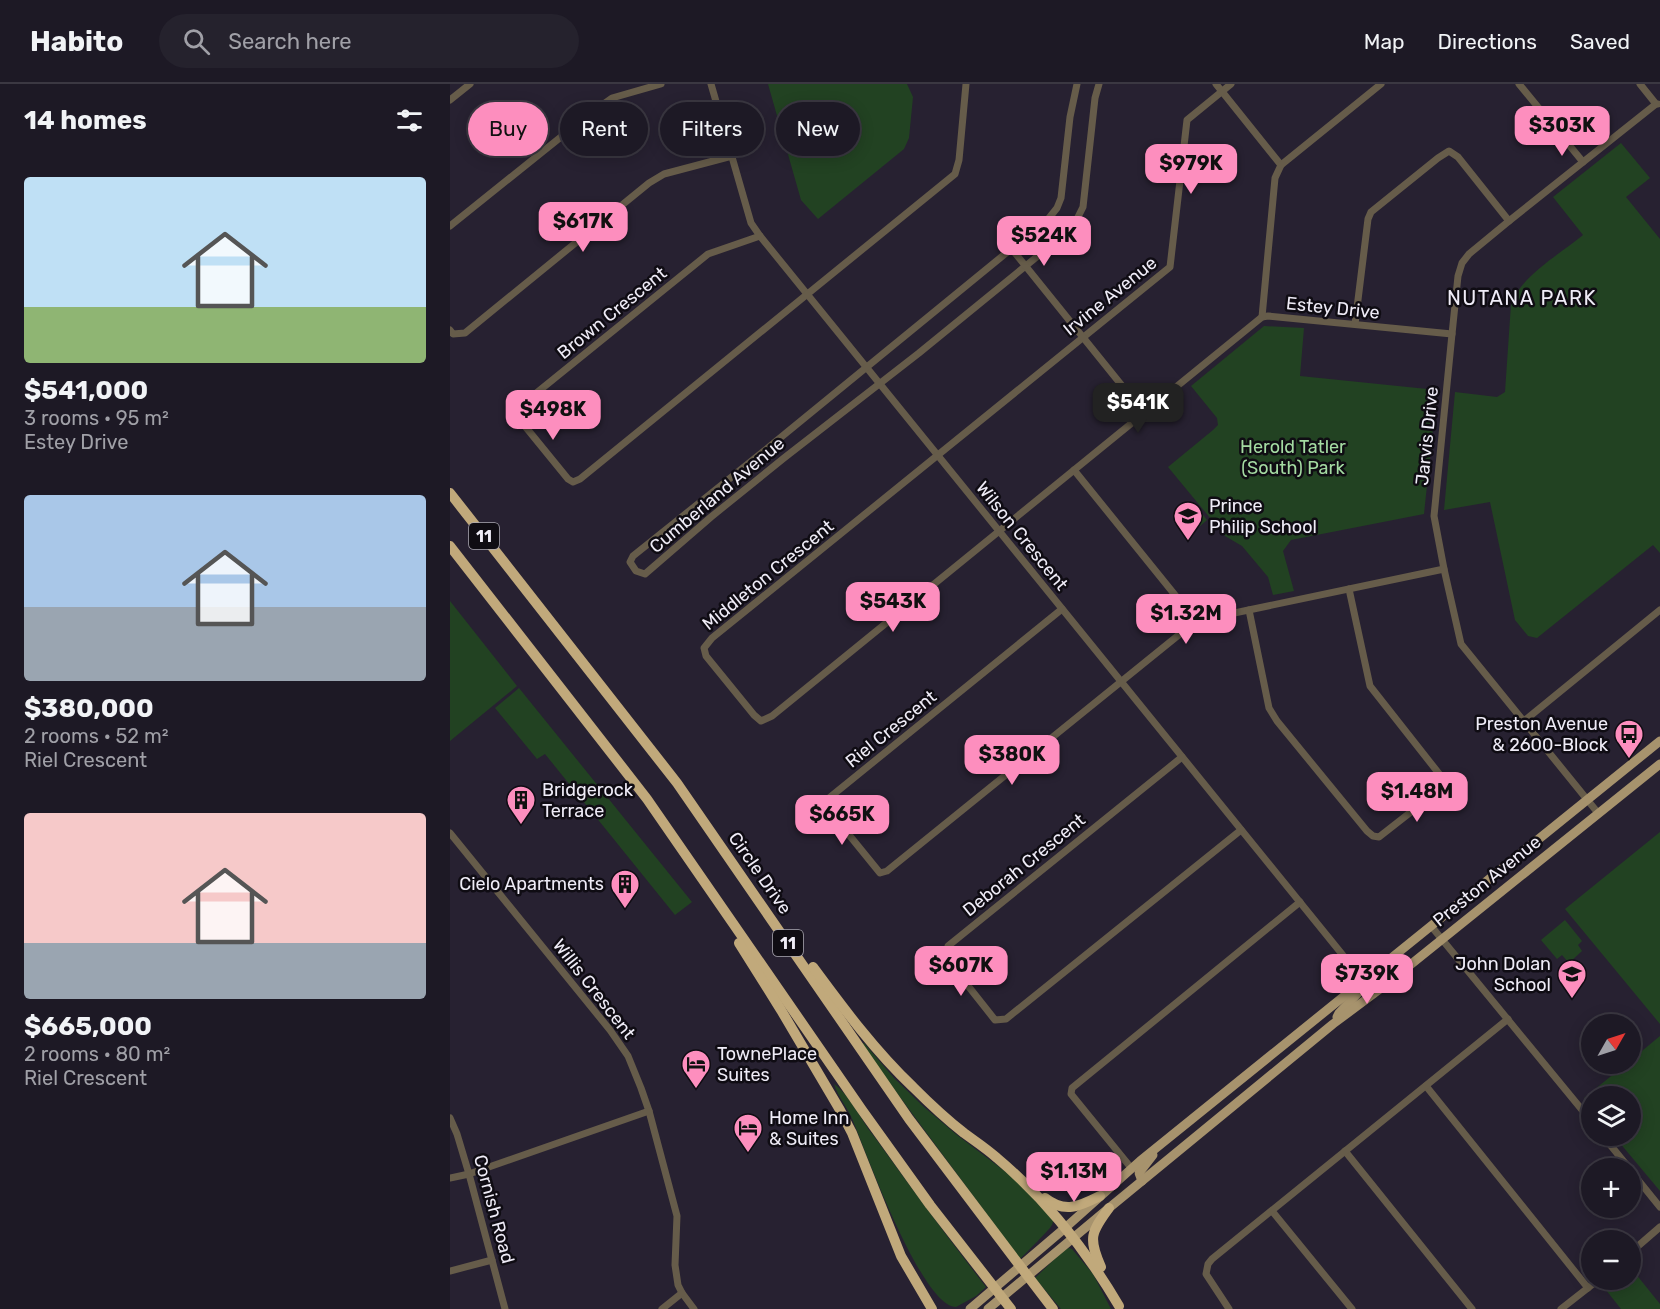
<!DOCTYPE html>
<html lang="en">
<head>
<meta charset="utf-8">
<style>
  body { margin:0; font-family:Rubik,sans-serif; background:#25222d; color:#f1f3f6; height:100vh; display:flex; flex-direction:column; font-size:22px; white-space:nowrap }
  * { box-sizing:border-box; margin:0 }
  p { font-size:20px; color:#a0a0a7 }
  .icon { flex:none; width:33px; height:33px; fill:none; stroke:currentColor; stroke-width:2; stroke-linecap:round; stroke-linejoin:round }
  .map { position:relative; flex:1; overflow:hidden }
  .side { display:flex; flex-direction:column; background:#1d1925; width:450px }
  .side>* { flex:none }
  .hud { position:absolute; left:18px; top:18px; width:570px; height:54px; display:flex; gap:12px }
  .needle { width:39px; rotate:51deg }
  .buttons { position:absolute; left:1131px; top:930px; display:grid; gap:12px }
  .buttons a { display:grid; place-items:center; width:60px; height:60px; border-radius:50%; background:#1d1925; box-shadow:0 3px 15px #0003,0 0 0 2px #3b3842; font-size:30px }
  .price { position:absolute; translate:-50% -51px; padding:0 14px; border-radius:12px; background:#fd8ebe; color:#111; font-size:20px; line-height:39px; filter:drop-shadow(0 2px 3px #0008) }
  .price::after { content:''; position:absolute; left:50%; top:36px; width:18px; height:14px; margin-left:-9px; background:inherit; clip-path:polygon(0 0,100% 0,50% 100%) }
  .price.on { background:#222; color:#fff }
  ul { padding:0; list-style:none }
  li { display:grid; align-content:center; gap:12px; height:318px; padding:0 24px }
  li span { display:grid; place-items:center; height:186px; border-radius:6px; color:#555 }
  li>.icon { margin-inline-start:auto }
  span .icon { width:108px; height:108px; fill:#fffc; stroke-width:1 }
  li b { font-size:26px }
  h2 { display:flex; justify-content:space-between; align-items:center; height:72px; padding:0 24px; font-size:26px }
  .tag { padding:0 21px; border-radius:27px; background:#1d1925; box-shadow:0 3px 15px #0003,0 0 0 2px #3b3842; font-size:21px; line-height:54px }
  .tag.on { background:#fd8ebe; color:#111 }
  header { display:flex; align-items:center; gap:36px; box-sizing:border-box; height:84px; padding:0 30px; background:#1d1925; border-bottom:2px solid #3b3842 }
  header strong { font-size:28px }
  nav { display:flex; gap:33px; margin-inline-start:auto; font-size:21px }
  .search { width:420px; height:54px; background:#25222d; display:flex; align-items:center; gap:15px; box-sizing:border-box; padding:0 21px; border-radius:33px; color:#a0a0a7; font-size:22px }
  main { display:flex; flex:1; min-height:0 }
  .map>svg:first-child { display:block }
</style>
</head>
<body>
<header>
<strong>Habito</strong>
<div class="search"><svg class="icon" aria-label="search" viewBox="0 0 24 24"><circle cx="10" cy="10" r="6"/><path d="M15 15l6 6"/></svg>Search here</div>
<nav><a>Map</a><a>Directions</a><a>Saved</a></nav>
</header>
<main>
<section class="side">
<h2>14 homes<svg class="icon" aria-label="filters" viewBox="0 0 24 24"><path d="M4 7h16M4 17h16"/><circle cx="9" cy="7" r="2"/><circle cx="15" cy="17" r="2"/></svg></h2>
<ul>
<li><span style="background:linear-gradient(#bfe0f5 70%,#8fb573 0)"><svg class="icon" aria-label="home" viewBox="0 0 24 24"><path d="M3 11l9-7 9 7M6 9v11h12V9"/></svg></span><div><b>$541,000</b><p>3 rooms · 95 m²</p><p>Estey Drive</p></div></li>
<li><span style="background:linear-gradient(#a9c7e8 60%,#9aa5b1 0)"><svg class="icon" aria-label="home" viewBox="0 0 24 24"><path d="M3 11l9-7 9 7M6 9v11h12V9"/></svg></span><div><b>$380,000</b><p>2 rooms · 52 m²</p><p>Riel Crescent</p></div></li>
<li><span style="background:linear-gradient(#f6c9c9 70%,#9aa5b1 0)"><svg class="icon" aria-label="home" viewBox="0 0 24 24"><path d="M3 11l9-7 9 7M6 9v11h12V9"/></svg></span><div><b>$665,000</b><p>2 rooms · 80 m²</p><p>Riel Crescent</p></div></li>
</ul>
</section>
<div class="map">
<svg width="1210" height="1225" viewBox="0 0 1210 1225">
  <rect width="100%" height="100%" fill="#272131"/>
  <g fill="#224222">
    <polygon points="318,0 457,0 463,13 459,54 454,65 368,135 351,116"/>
    <path d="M1171 59 1200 94 1176 113 1210 155V469L1203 461 1087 554 1078 552 1065 536 1040 418 994 426 1005 308 1047 313 1055 308 1061 220C1071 192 1110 170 1133 151L1103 113Z"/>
    <polygon points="814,242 854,244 850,292 987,306 974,430 841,456 833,467 844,507 823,511 818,493 792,462 775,452 718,383 763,346 768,341 767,334 741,302"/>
    <polygon points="743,418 757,436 749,443 735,425"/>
    <polygon points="0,517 67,602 0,657"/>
    <polygon points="69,604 242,818 225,831 95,670 87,675 45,624"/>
    <polygon points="1210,748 1210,940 1115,825"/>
    <polygon points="1115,836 1132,857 1128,861 1132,867 1119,879 1112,871 1107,875 1091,856"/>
    <polygon points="1210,952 1210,1107 1164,1052 1180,1052 1180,1012 1142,1012 1141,1024 1134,1014 1176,980 1180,980 1181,976"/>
    <path d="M414 959 444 994 474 1023 507 1051 565 1095 603 1136C603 1137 603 1139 602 1141 601 1144 574 1171 570 1175L427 982 412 960Z"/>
    <path d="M384 1000C399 1010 411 1036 423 1051 460 1102 497 1153 536 1203L526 1212 506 1223C472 1223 416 1068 403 1037 398 1024 388 1013 384 1000Z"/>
    <polygon points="619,1164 622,1165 643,1190 661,1225 611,1225 585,1194 615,1165"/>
    <polygon points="1181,1184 1210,1220 1210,1225 1171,1225 1152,1201 1159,1196 1180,1196"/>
  </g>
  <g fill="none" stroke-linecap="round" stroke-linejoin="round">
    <g stroke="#665c4a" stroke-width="7">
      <polyline points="261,0 301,139 310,152 913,896"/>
      <polyline points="627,0 620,33 611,114 607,124 599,134 319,363 183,472 180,478 186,487 195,490 261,433 334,374 469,269 605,158 625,139 633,123 645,14 649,0"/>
      <polyline points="766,0 831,81"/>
      <polyline points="781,0 737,36 720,183 262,554 254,564 256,572 304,631 311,637 322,632 812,233 818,232 1002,250"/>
      <polyline points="1069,0 1133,78"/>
      <polyline points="1190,0 1206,20 1208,20"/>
      <polyline points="0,16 20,0"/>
      <polyline points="0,142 142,28 162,14 211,0"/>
      <polyline points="310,152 258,170 74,319 67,330 74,341 118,395 123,398 130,395 505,90 509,76 516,0"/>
      <polyline points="561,164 694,329"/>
      <polyline points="812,233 825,94 831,81 931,0"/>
      <polyline points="905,240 918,135 921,128 988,74 999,67 1008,73 1059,137"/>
      <polyline points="0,246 3,250 15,249 199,99 214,90 282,72"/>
      <polyline points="624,386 746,537"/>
      <polyline points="612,525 379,714 375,720 378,725 430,789 437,787 746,537 994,485"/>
      <polyline points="799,526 819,624 827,637 917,747 923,752 929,753 989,706 994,700 994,696 920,602 899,505"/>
      <polyline points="1074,637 1210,526"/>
      <polyline points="732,673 498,862 496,874 545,936 556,935 791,746"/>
      <polyline points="1148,729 1011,560 994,485 984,432 985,422 1002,250 1008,192 1012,179 1019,170 1059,137 1206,20"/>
      <polyline points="0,749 160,946 178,972 191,1004 199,1027 227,1132 225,1181 228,1201 232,1209 244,1225"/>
      <polyline points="981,842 1142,1038"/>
      <polyline points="976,1002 1138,1204"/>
      <polyline points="0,1034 7,1050 19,1090 55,1225"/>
      <polyline points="1153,1052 1179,1084"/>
      <polyline points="895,1067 1022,1225"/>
      <polyline points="682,1085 621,1010 622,1004 850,818"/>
      <polyline points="1180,1086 1210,1123"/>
      <polyline points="0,1094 19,1090 199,1027"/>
      <polyline points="822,1127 902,1225"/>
      <polyline points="1180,1169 1210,1143"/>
      <polyline points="0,1187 42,1176"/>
      <polyline points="212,1225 232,1209"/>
      <polyline points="779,1225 756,1190 758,1180 762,1175 1058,935"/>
      <polyline points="1111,1225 1148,1196"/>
    </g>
    <g stroke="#a7936d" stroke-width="9">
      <polyline points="887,933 889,929 914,903 915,900 913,896"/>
      <polyline points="692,1097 689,1089 703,1071"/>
      <polyline points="520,1225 615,1144 690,1077 1210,657"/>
      <polyline points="538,1225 659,1124 883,940 934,902 1210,680"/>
    </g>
    <g stroke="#c1a97b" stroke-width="10">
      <polyline points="0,409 227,699 459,1035 567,1178 603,1225"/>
      <polyline points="0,462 197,715 412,1026 480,1121 561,1225"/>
      <polyline points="289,859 331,926 390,1026 402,1049 451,1172 482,1225"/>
      <path d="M363 883C394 925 425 967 463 1003 479 1019 496 1035 514 1049 525 1057 537 1065 547 1074 597 1116 636 1166 669 1222"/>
      <path d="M595 1114C615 1130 630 1122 650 1112"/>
      <path d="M651 1183C638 1154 641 1148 659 1124"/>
    </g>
  </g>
  <defs>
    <g id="school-pin" transform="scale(1.5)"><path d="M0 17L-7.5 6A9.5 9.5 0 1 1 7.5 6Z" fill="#fd8ebe" stroke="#0f0c13"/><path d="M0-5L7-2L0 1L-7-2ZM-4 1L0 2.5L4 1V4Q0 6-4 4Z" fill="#111"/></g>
    <g id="bus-pin" transform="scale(1.5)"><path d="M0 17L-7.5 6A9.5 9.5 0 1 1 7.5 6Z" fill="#fd8ebe" stroke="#0f0c13"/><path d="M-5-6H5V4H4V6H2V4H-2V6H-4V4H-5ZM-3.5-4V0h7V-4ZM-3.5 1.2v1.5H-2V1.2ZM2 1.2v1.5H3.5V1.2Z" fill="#111"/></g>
    <g id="building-pin" transform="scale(1.5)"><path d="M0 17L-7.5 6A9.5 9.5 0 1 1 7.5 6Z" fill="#fd8ebe" stroke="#0f0c13"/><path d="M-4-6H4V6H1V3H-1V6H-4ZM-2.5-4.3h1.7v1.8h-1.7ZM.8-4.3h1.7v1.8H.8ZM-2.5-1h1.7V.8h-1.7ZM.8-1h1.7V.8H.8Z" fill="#111"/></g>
    <g id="hotel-pin" transform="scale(1.5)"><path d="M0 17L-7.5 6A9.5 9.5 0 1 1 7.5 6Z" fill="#fd8ebe" stroke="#0f0c13"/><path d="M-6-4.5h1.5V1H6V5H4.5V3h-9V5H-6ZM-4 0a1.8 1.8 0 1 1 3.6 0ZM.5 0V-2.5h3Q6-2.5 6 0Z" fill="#111"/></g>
  </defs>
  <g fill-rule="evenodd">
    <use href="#school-pin" x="738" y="432"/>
    <use href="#bus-pin" x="1179" y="650"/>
    <use href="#building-pin" x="71" y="716"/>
    <use href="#building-pin" x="175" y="800"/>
    <use href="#school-pin" x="1122" y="890"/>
    <use href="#hotel-pin" x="246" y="980"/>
    <use href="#hotel-pin" x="298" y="1044"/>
  </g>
  <g text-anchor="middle" stroke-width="5" stroke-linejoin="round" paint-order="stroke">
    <g fill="#0f0c13" stroke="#aca9b3" stroke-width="1.5">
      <rect x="19" y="439" width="30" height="26" rx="4.5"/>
      <rect x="323" y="846" width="30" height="26" rx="4.5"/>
    </g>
    <g font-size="16" font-weight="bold" fill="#efecf7">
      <text x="34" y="458">11</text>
      <text x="338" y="865">11</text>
    </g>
    <g font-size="18" fill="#efecf7" stroke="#0f0c13">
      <text transform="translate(660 212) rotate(-39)" y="6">Irvine Avenue</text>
      <text transform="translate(883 224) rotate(6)" y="6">Estey Drive</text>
      <text transform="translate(162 229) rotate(-39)" y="6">Brown Crescent</text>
      <text transform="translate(977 352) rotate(-84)" y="6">Jarvis Drive</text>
      <text transform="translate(267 411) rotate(-40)" y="6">Cumberland Avenue</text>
      <text transform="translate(572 452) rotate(51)" y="6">Wilson Crescent</text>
      <text transform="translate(318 491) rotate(-39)" y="6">Middleton Crescent</text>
      <text transform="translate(441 645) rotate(-39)" y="6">Riel Crescent</text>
      <text transform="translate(574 781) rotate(-39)" y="6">Deborah Crescent</text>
      <text transform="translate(310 789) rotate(55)" y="6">Circle Drive</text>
      <text transform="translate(1037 797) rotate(-39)" y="6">Preston Avenue</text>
      <text transform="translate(144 905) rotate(52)" y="6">Willis Crescent</text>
      <text transform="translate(44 1125) rotate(75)" y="6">Cornish Road</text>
    </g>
    <g font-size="18" fill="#a4dba2" stroke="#0f0c13">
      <text x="843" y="369">Herold Tatler<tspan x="843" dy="21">(South) Park</tspan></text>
    </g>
    <g font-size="18" fill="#efecf7" stroke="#0f0c13" text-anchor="start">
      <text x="759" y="428">Prince<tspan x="759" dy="21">Philip School</tspan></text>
      <text x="1158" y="646" text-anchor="end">Preston Avenue<tspan x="1158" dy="21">&amp; 2600-Block</tspan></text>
      <text x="92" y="712">Bridgerock<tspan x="92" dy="21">Terrace</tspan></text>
      <text x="154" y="806" text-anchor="end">Cielo Apartments</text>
      <text x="1101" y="886" text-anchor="end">John Dolan<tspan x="1101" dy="21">School</tspan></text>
      <text x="267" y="976">TownePlace<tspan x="267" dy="21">Suites</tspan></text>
      <text x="319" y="1040">Home Inn<tspan x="319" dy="21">&amp; Suites</tspan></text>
    </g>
    <g font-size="20" letter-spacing="1.5" fill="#efecf7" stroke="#0f0c13">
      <text x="1072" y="221">NUTANA PARK</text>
    </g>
  </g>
</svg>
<div class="buttons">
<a><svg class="needle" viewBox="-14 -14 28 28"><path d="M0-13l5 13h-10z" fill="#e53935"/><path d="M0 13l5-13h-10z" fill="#a0a0a7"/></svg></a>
<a><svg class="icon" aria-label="layers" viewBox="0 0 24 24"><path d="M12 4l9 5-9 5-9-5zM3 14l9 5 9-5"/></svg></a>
<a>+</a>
<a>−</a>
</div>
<b class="price" style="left:1112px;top:73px">$303K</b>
<b class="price" style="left:741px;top:111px">$979K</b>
<b class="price" style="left:133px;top:169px">$617K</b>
<b class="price" style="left:594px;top:183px">$524K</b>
<b class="price on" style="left:688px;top:350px">$541K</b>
<b class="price" style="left:103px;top:357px">$498K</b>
<b class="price" style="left:443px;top:549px">$543K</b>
<b class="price" style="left:736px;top:561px">$1.32M</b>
<b class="price" style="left:562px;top:702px">$380K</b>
<b class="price" style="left:967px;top:739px">$1.48M</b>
<b class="price" style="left:392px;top:762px">$665K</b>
<b class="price" style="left:511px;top:913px">$607K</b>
<b class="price" style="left:917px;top:921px">$739K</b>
<b class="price" style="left:624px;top:1119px">$1.13M</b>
<div class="hud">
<a class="tag on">Buy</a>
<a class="tag">Rent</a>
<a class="tag">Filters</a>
<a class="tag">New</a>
</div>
</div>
</main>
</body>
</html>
